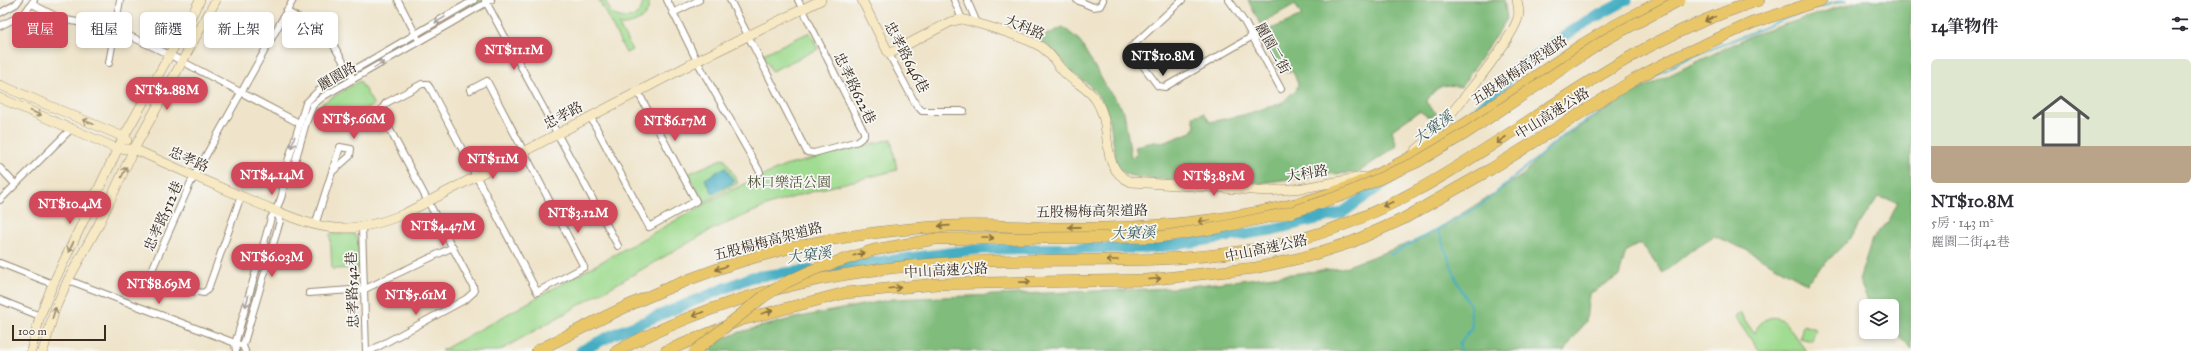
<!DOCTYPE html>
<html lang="zh-TW">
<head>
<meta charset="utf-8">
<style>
  body { margin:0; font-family:"IM FELL Great Primer","Noto Serif TC",serif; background:#f7f7f7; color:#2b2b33; height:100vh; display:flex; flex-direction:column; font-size:15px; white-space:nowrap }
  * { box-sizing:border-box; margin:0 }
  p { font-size:13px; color:#7c7c81 }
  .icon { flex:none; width:22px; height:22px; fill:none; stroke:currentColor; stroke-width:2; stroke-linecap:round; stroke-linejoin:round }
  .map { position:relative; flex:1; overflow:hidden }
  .drawer { display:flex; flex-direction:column; background:#fff; width:300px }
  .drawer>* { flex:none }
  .top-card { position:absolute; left:12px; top:12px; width:380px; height:36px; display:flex; gap:8px }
  .buttons { position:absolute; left:1859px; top:299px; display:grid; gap:8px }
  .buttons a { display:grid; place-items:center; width:40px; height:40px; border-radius:6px; background:#fff; box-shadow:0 2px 6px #0003; font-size:20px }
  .scale { position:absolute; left:12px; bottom:10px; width:94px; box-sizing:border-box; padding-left:4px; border:2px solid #3b2a1e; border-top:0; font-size:11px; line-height:14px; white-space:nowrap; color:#3b2a1e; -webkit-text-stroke:3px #f6f6f2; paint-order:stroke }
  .price { position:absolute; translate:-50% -34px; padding:0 9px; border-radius:14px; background:#d1495b; color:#fff; font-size:13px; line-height:26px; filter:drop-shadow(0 1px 2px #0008) }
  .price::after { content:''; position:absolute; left:50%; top:24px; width:12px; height:9px; margin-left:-6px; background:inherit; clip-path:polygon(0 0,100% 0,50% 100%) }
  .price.on { background:#222; color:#fff }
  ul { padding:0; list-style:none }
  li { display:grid; align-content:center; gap:8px; height:212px; padding:0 20px }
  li+li { border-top:1px solid #e1e1e2 }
  li span { display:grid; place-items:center; height:124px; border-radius:6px; color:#555 }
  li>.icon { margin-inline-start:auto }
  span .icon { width:72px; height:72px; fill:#fffc; stroke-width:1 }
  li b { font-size:17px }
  h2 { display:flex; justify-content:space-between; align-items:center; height:48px; padding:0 20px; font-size:17px }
  .tag { padding:0 14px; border-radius:6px; background:#fff; box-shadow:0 2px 6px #0003; font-size:14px; line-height:36px }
  .tag.on { background:#d1495b; color:#fff }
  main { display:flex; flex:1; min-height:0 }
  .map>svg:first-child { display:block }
</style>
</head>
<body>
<main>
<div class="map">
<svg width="1911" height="351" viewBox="0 0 1911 351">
  <rect width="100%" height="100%" fill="#f6f6f2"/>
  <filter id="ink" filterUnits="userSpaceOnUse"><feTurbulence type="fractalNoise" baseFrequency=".025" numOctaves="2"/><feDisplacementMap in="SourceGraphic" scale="8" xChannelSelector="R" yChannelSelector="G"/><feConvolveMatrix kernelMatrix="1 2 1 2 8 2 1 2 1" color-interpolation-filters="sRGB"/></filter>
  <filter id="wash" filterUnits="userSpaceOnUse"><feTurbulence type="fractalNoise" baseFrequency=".012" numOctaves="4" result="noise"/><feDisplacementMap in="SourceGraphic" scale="16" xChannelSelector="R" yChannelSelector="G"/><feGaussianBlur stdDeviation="0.9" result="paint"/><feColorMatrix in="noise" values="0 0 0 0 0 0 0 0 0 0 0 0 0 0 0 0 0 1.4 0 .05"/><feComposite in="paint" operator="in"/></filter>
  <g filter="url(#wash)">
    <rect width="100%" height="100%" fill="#efe4ca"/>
    <g fill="#a0dc91" stroke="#6e8358">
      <polygon points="479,0 482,0 482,2 423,36 421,36"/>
      <path d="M599 0H605L612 14C626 21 642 19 643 0H649C651 18 633 26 619 25L632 50 626 53Z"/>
      <polygon points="810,32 818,49 772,71 763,54"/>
      <polygon points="360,81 374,105 327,129 314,115 316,107"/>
      <polygon points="891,139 897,170 821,189 771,204 711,230 499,351 441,351 727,192 785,166"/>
      <polygon points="724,158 738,183 704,203 688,174"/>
      <polygon points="330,234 354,234 358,239 360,268 332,269"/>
      <polygon points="269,241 270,243 240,339 267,242"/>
      <path d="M1740 313 1754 333C1760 321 1771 312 1784 321L1806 351H1759L1735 317Z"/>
      <polygon points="1803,325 1816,329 1812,341 1800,338"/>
    </g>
    <g fill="#80bc7b" stroke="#5e734c">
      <path d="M1248 0H1504L1507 19 1461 87C1443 83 1436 86 1426 102L1437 114 1429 117 1419 111 1392 130 1397 146 1357 173 1326 174 1261 183 1150 179 1128 175 1120 170 1116 161 1110 121 1102 100 1088 84 1071 72 1054 51 1038 39 1063 27 1079 40 1107 88 1124 111 1131 157 1137 155 1135 146 1159 141 1162 143 1192 132 1195 126 1193 116 1204 113 1210 122 1243 115 1282 103 1297 88 1298 83 1293 72 1279 70 1267 45 1269 42 1266 31 1302 16 1295 4 1260 24Z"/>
      <polygon points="1861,0 1911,0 1911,349 1892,328 1892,306 1872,306 1868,301 1859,280 1872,239 1889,221 1898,202 1878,197 1851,237 1806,283 1744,249 1714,236 1693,249 1663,273 1641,243 1626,251 1619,276 1589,294 1586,321 1564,351 690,351 740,332 795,318 893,299 1173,288 1342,268 1423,238 1523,175 1549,146 1637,91 1752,35"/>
    </g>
    <polygon fill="#44adc3" stroke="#406c70" points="725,167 734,182 713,194 705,179"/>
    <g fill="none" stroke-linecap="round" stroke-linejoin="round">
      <g stroke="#44adc3" stroke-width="2">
        <polyline points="1438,230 1459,286 1470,305 1472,328 1459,344 1462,351"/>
        <polyline points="1390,255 1480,206 1567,133 1679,62 1807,10 1846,0"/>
      </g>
      <g stroke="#44adc3" stroke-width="11">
        <polyline points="1473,116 1522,65 1584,23 1627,0"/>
        <polyline points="828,268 981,249 1153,248 1272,230 1342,213 1395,175"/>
        <polyline points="581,351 612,335 752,277 811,270"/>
      </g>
    </g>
  </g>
  <g filter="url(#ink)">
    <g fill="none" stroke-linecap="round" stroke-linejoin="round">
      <g stroke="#958774" stroke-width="8">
        <g id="street">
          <polyline points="398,0 417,37"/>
          <polyline points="485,0 618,246"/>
          <polyline points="667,0 697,61 760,172"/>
          <polyline points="730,0 807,152 814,153 858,141 864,136 864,132 798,0"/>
          <polyline points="954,0 962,19"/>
          <polyline points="967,0 977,23"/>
          <polyline points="1077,0 1093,7 1100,6 1103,0"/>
          <polyline points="1182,0 1130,48 1158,86 1165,87 1253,36"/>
          <polyline points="1229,0 1245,23 1281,89"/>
          <polyline points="32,4 61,19 115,29 170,55 299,123"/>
          <polyline points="286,11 327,34 351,75"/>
          <polyline points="0,13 16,4 19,0"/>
          <polyline points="673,13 699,0"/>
          <polyline points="0,26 24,14 34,0"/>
          <polyline points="889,54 915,103 922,111 964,111"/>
          <polyline points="109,63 120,0"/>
          <polyline points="590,116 649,227 696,201 638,92"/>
          <polyline points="0,168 15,184"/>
          <polyline points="284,186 289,183 306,123 313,105 324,96 491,0"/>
          <polyline points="241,196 208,289 204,293 192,291 153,274 152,270 190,184 293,0"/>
          <polyline points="0,200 72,128"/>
          <polyline points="315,225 340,147 351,149 350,156 332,172"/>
          <polyline points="362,227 366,351"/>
          <polyline points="0,263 53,284"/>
          <polyline points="68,280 243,346"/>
          <polyline points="309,293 365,289 453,247"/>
          <polyline points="0,300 40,316"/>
          <path d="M236 351 235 344 271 218C277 209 286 192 282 181L306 103 318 91 474 0"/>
          <polyline points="245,351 243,346 280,221 276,211"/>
          <polyline points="370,351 466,299 474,292 473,286 382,115 383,107 386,103 422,84 427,84 430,88 537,292 584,267 487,81 470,90"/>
        </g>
      </g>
      <g stroke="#958774" stroke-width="10">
        <g id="secondary">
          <path d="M862 0 889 54 950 22 962 19C980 24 1032 39 1044 49 1053 56 1058 67 1066 74 1077 84 1088 88 1096 100 1115 130 1097 167 1131 182L1268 191 1303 188 1363 177"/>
          <polyline points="0,85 124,137 127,140"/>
          <path d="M0 98 118 149H134C175 168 216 186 257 203 282 213 308 226 336 228 361 229 383 223 406 213L697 61 821 0"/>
          <path d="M1415 151C1438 133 1510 44 1518 18 1520 12 1518 6 1517 0"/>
          <polyline points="31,351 40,316 53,284 121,142 200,0"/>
          <polyline points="43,351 55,309 68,280 99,224 134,149 216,0"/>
        </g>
      </g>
      <g stroke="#958774" stroke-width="12">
        <g id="highway">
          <path d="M537 351C603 317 670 283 742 261 809 240 880 230 950 226 985 224 1019 227 1053 228 1136 230 1219 223 1299 203 1406 176 1493 103 1583 44 1609 28 1636 14 1663 0"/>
          <path d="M617 351C736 288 856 265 989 261 1090 258 1194 267 1293 241 1416 210 1513 125 1620 63 1663 37 1711 16 1759 0"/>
          <polyline points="666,351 741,320 845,293 937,284 1147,280 1255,268 1305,257 1352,242 1403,219 1491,169 1637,78 1677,57 1752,23 1821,0"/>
        </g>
      </g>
      <use href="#street" stroke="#fff" stroke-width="6"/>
      <use href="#secondary" stroke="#f6e9c3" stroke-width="9"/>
      <use href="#highway" stroke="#e9c769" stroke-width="11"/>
      <g stroke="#958774" stroke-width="12" stroke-linecap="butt">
        <polyline id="highway-bridge" points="695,351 763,297 787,282 815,269 874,250 935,239 1158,237 1217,228 1292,212 1343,195 1417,162 1466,133 1608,38 1680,0"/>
      </g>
      <use href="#highway-bridge" stroke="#e9c769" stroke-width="11"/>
    </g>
    <defs><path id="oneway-shaft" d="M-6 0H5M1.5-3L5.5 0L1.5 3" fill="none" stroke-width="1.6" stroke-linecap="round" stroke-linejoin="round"/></defs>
    <g stroke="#897140">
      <use href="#oneway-shaft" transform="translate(1710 19) rotate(156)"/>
      <use href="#oneway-shaft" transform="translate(1501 140) rotate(147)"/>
      <use href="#oneway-shaft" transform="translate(1388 204) rotate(155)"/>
      <use href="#oneway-shaft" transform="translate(1204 221) rotate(174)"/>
      <use href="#oneway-shaft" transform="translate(944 226) rotate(176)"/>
      <use href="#oneway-shaft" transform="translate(1074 227) rotate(179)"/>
      <use href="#oneway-shaft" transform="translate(988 238)"/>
      <use href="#oneway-shaft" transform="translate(859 254) rotate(-16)"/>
      <use href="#oneway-shaft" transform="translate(1112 260) rotate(180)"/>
      <use href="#oneway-shaft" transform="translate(721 268) rotate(160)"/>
      <use href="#oneway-shaft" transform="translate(1155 279) rotate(-5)"/>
      <use href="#oneway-shaft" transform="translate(1025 282) rotate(-2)"/>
      <use href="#oneway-shaft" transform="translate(895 288) rotate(-5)"/>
      <use href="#oneway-shaft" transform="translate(767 312) rotate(-16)"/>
      <use href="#oneway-shaft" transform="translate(698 314) rotate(159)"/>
    </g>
    <g stroke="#a79f9a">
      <use href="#oneway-shaft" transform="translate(440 20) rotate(149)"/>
      <use href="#oneway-shaft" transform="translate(379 65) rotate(-30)"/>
      <use href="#oneway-shaft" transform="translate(293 142) rotate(106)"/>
      <use href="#oneway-shaft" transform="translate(247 301) rotate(106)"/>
    </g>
    <g stroke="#988a70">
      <use href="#oneway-shaft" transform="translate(36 113) rotate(23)"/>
      <use href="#oneway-shaft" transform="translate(88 122) rotate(-158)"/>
      <use href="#oneway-shaft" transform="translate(124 172) rotate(-65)"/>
      <use href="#oneway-shaft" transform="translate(71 247) rotate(115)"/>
      <use href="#oneway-shaft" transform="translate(54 313) rotate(-73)"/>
    </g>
  </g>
  <g text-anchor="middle" stroke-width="3.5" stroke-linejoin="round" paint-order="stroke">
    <g font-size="14" fill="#3b2a1e" stroke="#f6f6f2">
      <text transform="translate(1025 27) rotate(22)" y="5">大科路</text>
      <text transform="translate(1273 48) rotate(61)" y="5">麗園二街</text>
      <text transform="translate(907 57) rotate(62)" y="5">忠孝路646巷</text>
      <text transform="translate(1519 70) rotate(-34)" y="5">五股楊梅高架道路</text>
      <text transform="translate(337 76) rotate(-30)" y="5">麗園路</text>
      <text transform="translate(855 88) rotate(64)" y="5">忠孝路622巷</text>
      <text transform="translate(1552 113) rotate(-32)" y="5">中山高速公路</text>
      <text transform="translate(563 115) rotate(-28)" y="5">忠孝路</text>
      <text transform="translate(189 159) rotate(24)" y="5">忠孝路</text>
      <text transform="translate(1307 173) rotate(-9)" y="5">大科路</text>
      <text transform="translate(1092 211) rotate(-1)" y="5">五股楊梅高架道路</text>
      <text transform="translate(163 216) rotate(-66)" y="5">忠孝路512巷</text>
      <text transform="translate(768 241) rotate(-15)" y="5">五股楊梅高架道路</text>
      <text transform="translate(1266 248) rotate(-12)" y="5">中山高速公路</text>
      <text transform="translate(946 270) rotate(-3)" y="5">中山高速公路</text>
      <text transform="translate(352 290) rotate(-92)" y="5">忠孝路542巷</text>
    </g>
    <g font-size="14" fill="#54563b" stroke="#f6f6f2">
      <text x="789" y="187">林口樂活公園</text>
    </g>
    <g font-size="15" font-style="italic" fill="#3f5e60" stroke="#f6f6f2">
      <text transform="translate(1433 128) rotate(-36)" y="5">大窠溪</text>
      <text transform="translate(1133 233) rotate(-2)" y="5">大窠溪</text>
      <text transform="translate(809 255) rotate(-7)" y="5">大窠溪</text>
    </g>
  </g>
</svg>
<div class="buttons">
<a><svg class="icon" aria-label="layers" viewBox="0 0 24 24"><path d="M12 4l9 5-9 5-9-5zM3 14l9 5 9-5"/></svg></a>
</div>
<div class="scale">100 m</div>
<b class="price" style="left:514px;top:71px">NT$11.1M</b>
<b class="price on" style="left:1163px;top:77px">NT$10.8M</b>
<b class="price" style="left:167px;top:111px">NT$2.88M</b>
<b class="price" style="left:354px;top:140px">NT$5.66M</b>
<b class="price" style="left:675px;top:142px">NT$6.17M</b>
<b class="price" style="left:493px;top:180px">NT$11M</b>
<b class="price" style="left:272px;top:196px">NT$4.14M</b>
<b class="price" style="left:1214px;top:197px">NT$3.85M</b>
<b class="price" style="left:70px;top:225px">NT$10.4M</b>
<b class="price" style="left:578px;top:234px">NT$3.12M</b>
<b class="price" style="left:443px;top:247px">NT$4.47M</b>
<b class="price" style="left:272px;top:278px">NT$6.03M</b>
<b class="price" style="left:159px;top:305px">NT$8.69M</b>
<b class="price" style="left:416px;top:316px">NT$5.61M</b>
<div class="top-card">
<a class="tag on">買屋</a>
<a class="tag">租屋</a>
<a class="tag">篩選</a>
<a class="tag">新上架</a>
<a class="tag">公寓</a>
</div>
</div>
<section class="drawer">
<h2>14筆物件<svg class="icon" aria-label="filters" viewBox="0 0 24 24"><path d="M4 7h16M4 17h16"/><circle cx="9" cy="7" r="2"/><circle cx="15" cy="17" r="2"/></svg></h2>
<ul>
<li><span style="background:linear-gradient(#dfe7d0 70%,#b9a48a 0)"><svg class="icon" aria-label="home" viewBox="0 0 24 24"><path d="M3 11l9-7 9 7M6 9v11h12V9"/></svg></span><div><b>NT$10.8M</b><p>5房 · 143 m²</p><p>麗園二街42巷</p></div></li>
</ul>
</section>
</main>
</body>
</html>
